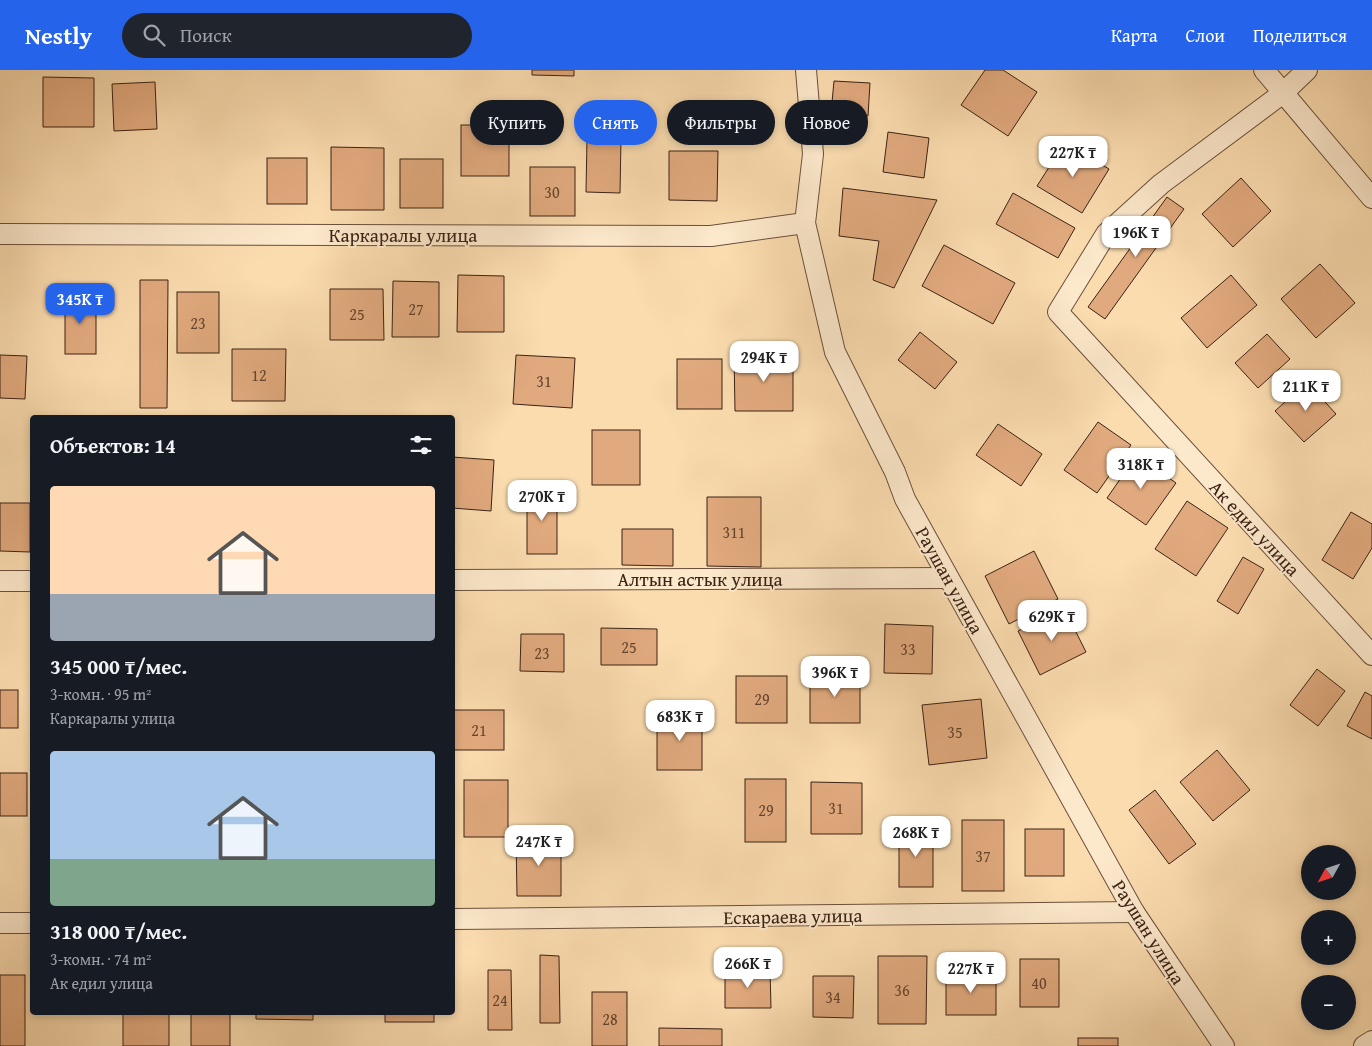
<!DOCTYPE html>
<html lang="ru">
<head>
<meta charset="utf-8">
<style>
  body { margin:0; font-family:"Gentium Book Plus",serif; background:#20242c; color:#f1f3f6; height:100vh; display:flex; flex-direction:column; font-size:19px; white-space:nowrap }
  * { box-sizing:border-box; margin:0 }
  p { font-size:16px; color:#9ea1a6 }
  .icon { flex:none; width:28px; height:28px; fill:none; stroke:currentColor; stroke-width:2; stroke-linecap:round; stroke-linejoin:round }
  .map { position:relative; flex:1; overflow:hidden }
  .sheet { position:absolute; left:30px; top:345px; width:425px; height:600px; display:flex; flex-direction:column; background:#171b24; border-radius:5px; box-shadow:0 2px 8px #0003 }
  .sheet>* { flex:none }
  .banner { position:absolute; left:470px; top:30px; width:475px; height:45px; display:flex; gap:10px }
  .needle { width:32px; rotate:230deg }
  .fabs { position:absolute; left:1301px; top:775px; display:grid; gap:10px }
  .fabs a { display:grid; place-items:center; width:55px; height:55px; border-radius:50%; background:#171b24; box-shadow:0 2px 8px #0003; font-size:25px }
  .price { position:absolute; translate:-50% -42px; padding:0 11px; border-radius:10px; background:#fff; color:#222; font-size:16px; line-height:32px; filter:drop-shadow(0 1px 2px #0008) }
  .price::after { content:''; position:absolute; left:50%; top:30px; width:15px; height:11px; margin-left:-8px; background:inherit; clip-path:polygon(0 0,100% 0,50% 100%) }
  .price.active { background:#2563eb; color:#fff }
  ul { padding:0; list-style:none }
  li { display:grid; align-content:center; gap:10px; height:265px; padding:0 20px }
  li span { display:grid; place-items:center; height:155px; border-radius:5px; color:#555 }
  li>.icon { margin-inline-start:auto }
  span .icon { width:90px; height:90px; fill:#fffc; stroke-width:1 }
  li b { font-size:21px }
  h2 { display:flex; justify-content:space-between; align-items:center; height:60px; padding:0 20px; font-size:21px }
  .tag { padding:0 18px; border-radius:22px; background:#171b24; box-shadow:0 2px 8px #0003; font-size:18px; line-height:45px }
  .tag.active { background:#2563eb; color:#fff }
  header { display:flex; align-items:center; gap:30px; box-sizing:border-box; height:70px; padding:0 25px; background:#2563eb; color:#fff }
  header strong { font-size:24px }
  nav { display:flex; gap:28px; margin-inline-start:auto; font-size:18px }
  .search { width:350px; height:45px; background:#20242c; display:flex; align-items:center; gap:12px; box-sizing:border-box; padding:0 18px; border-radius:28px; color:#9ea1a6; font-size:19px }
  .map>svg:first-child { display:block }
</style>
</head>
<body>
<header>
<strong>Nestly</strong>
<div class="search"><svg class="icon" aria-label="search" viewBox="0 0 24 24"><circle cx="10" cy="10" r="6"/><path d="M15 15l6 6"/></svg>Поиск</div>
<nav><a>Карта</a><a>Слои</a><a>Поделиться</a></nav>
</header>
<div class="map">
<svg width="1372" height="976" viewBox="0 0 1372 976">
  <rect width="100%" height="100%" fill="#fbdcaf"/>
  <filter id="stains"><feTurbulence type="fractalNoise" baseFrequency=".004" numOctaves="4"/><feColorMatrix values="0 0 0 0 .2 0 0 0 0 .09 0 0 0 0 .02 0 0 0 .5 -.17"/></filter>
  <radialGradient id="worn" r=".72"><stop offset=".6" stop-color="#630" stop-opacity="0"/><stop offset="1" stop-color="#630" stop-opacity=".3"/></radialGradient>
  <g fill="#e1aa7e" stroke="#3a2215">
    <polygon points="532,0 574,0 574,6 532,5"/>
    <polygon points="985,0 1003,0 1037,22 1008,66 961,35"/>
    <polygon points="43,7 94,8 94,57 43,57"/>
    <polygon points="834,11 870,13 868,46 831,43"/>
    <polygon points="155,12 157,59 114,61 112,14"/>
    <rect x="461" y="55" width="48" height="51"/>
    <polygon points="888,62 929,68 924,108 883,102"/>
    <polygon points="587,69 621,69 620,123 586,122"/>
    <polygon points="1065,72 1109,99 1082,143 1037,116"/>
    <polygon points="331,77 384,78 384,140 331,140"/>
    <polygon points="669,81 718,81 717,131 669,130"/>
    <rect x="267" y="88" width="40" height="46"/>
    <rect x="400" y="89" width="43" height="49"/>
    <rect x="530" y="97" width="45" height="49"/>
    <polygon points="1241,108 1271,141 1233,177 1202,144"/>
    <polygon points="843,118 937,130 894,218 873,210 879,171 839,166"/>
    <polygon points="1013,123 1075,158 1058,188 996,154"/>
    <polygon points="1167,127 1184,139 1105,249 1088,237"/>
    <polygon points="944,175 1015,213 993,254 922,216"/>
    <polygon points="1320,194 1355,233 1316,268 1281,229"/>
    <polygon points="458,205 504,206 504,262 457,262"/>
    <polygon points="1231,205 1257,235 1207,278 1181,248"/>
    <polygon points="140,210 168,210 167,338 140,338"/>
    <polygon points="393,211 439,212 439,267 392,267"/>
    <polygon points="330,219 383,219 384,270 330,270"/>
    <rect x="177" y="222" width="42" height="61"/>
    <rect x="65" y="226" width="31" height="58"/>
    <polygon points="920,262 957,292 935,319 898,290"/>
    <polygon points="1267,264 1290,289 1258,318 1235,293"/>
    <polygon points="232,279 286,279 285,331 232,331"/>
    <polygon points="734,284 793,285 793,341 735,341"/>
    <polygon points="0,285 27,286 25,329 0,328"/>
    <polygon points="516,285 575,288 572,338 513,334"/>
    <rect x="677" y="289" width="45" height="50"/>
    <polygon points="1307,312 1336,344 1304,372 1275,341"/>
    <polygon points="1098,352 1131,375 1097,423 1064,400"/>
    <polygon points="998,354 1042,384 1021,416 976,385"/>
    <rect x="592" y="360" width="48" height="55"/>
    <polygon points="1137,385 1176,413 1146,455 1107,428"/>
    <polygon points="452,387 494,390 491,441 452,438"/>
    <rect x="527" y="420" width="30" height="64"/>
    <polygon points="707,427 761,427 761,497 707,496"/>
    <polygon points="1187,431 1228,458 1196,506 1155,479"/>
    <polygon points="0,433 30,433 30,482 0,481"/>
    <polygon points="1351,442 1372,454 1372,478 1353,509 1322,490"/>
    <polygon points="622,459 673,459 673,496 622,495"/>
    <polygon points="1034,481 1058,529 1009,554 985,506"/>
    <polygon points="1243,487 1264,499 1238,544 1217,531"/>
    <polygon points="1064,538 1086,582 1040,605 1018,561"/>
    <polygon points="885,554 933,556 932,604 884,603"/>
    <polygon points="601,558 657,559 657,595 601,595"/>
    <polygon points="521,564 564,564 564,602 520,601"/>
    <polygon points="1317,599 1345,621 1318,656 1290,635"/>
    <rect x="810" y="604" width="50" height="49"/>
    <rect x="736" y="606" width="51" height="47"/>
    <rect x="0" y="620" width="18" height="38"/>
    <polygon points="1365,622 1372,626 1372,669 1347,656"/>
    <polygon points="981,629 987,688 929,695 922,635"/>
    <rect x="453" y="640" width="51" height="40"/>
    <rect x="657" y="643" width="45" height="57"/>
    <polygon points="1217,680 1250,720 1213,751 1180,712"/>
    <rect x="0" y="703" width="27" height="43"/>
    <rect x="745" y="709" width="41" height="63"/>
    <rect x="464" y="710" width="44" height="57"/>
    <polygon points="811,712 862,713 862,764 811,764"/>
    <polygon points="1155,720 1196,774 1169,794 1129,740"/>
    <rect x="962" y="750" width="42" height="71"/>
    <rect x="899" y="758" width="34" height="59"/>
    <rect x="1025" y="759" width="39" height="47"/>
    <polygon points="516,769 561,769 561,826 517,826"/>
    <polygon points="540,885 559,886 560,953 540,953"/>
    <polygon points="878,886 927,886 926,954 878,954"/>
    <rect x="1020" y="889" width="39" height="48"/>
    <polygon points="488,900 511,900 512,960 488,960"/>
    <polygon points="725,900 770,900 771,938 725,938"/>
    <rect x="946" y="902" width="50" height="43"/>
    <rect x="0" y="905" width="25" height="71"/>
    <polygon points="813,906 854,906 853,948 813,947"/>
    <rect x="592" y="922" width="35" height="54"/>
    <rect x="123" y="942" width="46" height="34"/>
    <rect x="191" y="942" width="39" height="34"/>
    <polygon points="256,942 313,942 313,950 256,949"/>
    <rect x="385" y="942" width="49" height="10"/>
    <polygon points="659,958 722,959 722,976 659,976"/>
    <rect x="1078" y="968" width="40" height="8"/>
  </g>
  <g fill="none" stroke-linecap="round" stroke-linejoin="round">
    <g stroke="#6a503c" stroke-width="22">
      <g id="street">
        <polyline points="806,0 813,84 805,153 835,282 895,402 905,429 1134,842 1224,976"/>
        <polyline points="1264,0 1372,128"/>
        <polyline points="1307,0 1283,23 1161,114 1106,164 1058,242 1372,585"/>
        <polyline points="0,164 711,166 805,153"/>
        <polyline points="452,510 948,508"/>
        <polyline points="0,511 32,511"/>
        <polyline points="452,849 1134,842"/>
        <polyline points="0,853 32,853"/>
        <polyline points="1364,976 1372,971"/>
      </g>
    </g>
    <use href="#street" stroke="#fce8cb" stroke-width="20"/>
  </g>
  <g text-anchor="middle" stroke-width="4" stroke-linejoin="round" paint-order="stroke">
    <g font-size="16" fill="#64442f">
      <text x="552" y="128">30</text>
      <text x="416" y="245">27</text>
      <text x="357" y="250">25</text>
      <text x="198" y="259">23</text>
      <text x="259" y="311">12</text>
      <text x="544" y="317">31</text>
      <text x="734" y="468">311</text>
      <text x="629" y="583">25</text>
      <text x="908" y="585">33</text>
      <text x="542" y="589">23</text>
      <text x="762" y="635">29</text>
      <text x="479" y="666">21</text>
      <text x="955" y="668">35</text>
      <text x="836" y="744">31</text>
      <text x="766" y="746">29</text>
      <text x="983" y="792">37</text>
      <text x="1039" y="919">40</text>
      <text x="902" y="926">36</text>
      <text x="833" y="933">34</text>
      <text x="500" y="936">24</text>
      <text x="610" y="955">28</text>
    </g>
    <g font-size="19" fill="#3a2215" stroke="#fce8cb">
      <text x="403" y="172">Каркаралы улица</text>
      <text transform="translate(1255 458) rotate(47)" y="7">Ак едил улица</text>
      <text x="700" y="516">Алтын астык улица</text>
      <text transform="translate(950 510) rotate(61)" y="7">Раушан улица</text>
      <text transform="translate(793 846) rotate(-1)" y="7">Ескараева улица</text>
      <text transform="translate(1149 862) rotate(58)" y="7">Раушан улица</text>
    </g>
  </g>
  <rect width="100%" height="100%" filter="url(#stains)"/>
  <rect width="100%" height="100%" fill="url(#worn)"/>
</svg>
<div class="fabs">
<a><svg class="needle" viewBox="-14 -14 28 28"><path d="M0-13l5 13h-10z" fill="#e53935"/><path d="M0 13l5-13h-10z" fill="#9ea1a6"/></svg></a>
<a>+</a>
<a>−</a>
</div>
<b class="price" style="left:1073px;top:108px">227K ₸</b>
<b class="price" style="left:1136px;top:188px">196K ₸</b>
<b class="price active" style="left:80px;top:255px">345K ₸</b>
<b class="price" style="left:764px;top:313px">294K ₸</b>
<b class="price" style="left:1306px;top:342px">211K ₸</b>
<b class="price" style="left:1141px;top:420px">318K ₸</b>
<b class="price" style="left:542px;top:452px">270K ₸</b>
<b class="price" style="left:1052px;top:572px">629K ₸</b>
<b class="price" style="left:835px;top:628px">396K ₸</b>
<b class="price" style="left:680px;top:672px">683K ₸</b>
<b class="price" style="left:916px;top:788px">268K ₸</b>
<b class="price" style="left:539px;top:797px">247K ₸</b>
<b class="price" style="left:748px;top:919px">266K ₸</b>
<b class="price" style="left:971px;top:924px">227K ₸</b>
<div class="banner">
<a class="tag">Купить</a>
<a class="tag active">Снять</a>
<a class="tag">Фильтры</a>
<a class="tag">Новое</a>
</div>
<section class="sheet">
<h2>Объектов: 14<svg class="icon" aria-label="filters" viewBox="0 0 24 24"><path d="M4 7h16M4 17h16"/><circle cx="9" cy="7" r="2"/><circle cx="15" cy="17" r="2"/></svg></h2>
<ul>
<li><span style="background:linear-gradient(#ffd9b3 70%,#9aa5b1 0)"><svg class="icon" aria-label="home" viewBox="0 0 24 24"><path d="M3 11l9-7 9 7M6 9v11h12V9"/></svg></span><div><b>345 000 ₸/мес.</b><p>3-комн. · 95 m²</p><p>Каркаралы улица</p></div></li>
<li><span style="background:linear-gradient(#a9c7e8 70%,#7fa58c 0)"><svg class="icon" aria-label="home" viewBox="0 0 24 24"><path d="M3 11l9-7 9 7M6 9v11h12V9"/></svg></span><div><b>318 000 ₸/мес.</b><p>3-комн. · 74 m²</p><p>Ак едил улица</p></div></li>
</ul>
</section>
</div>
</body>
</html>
